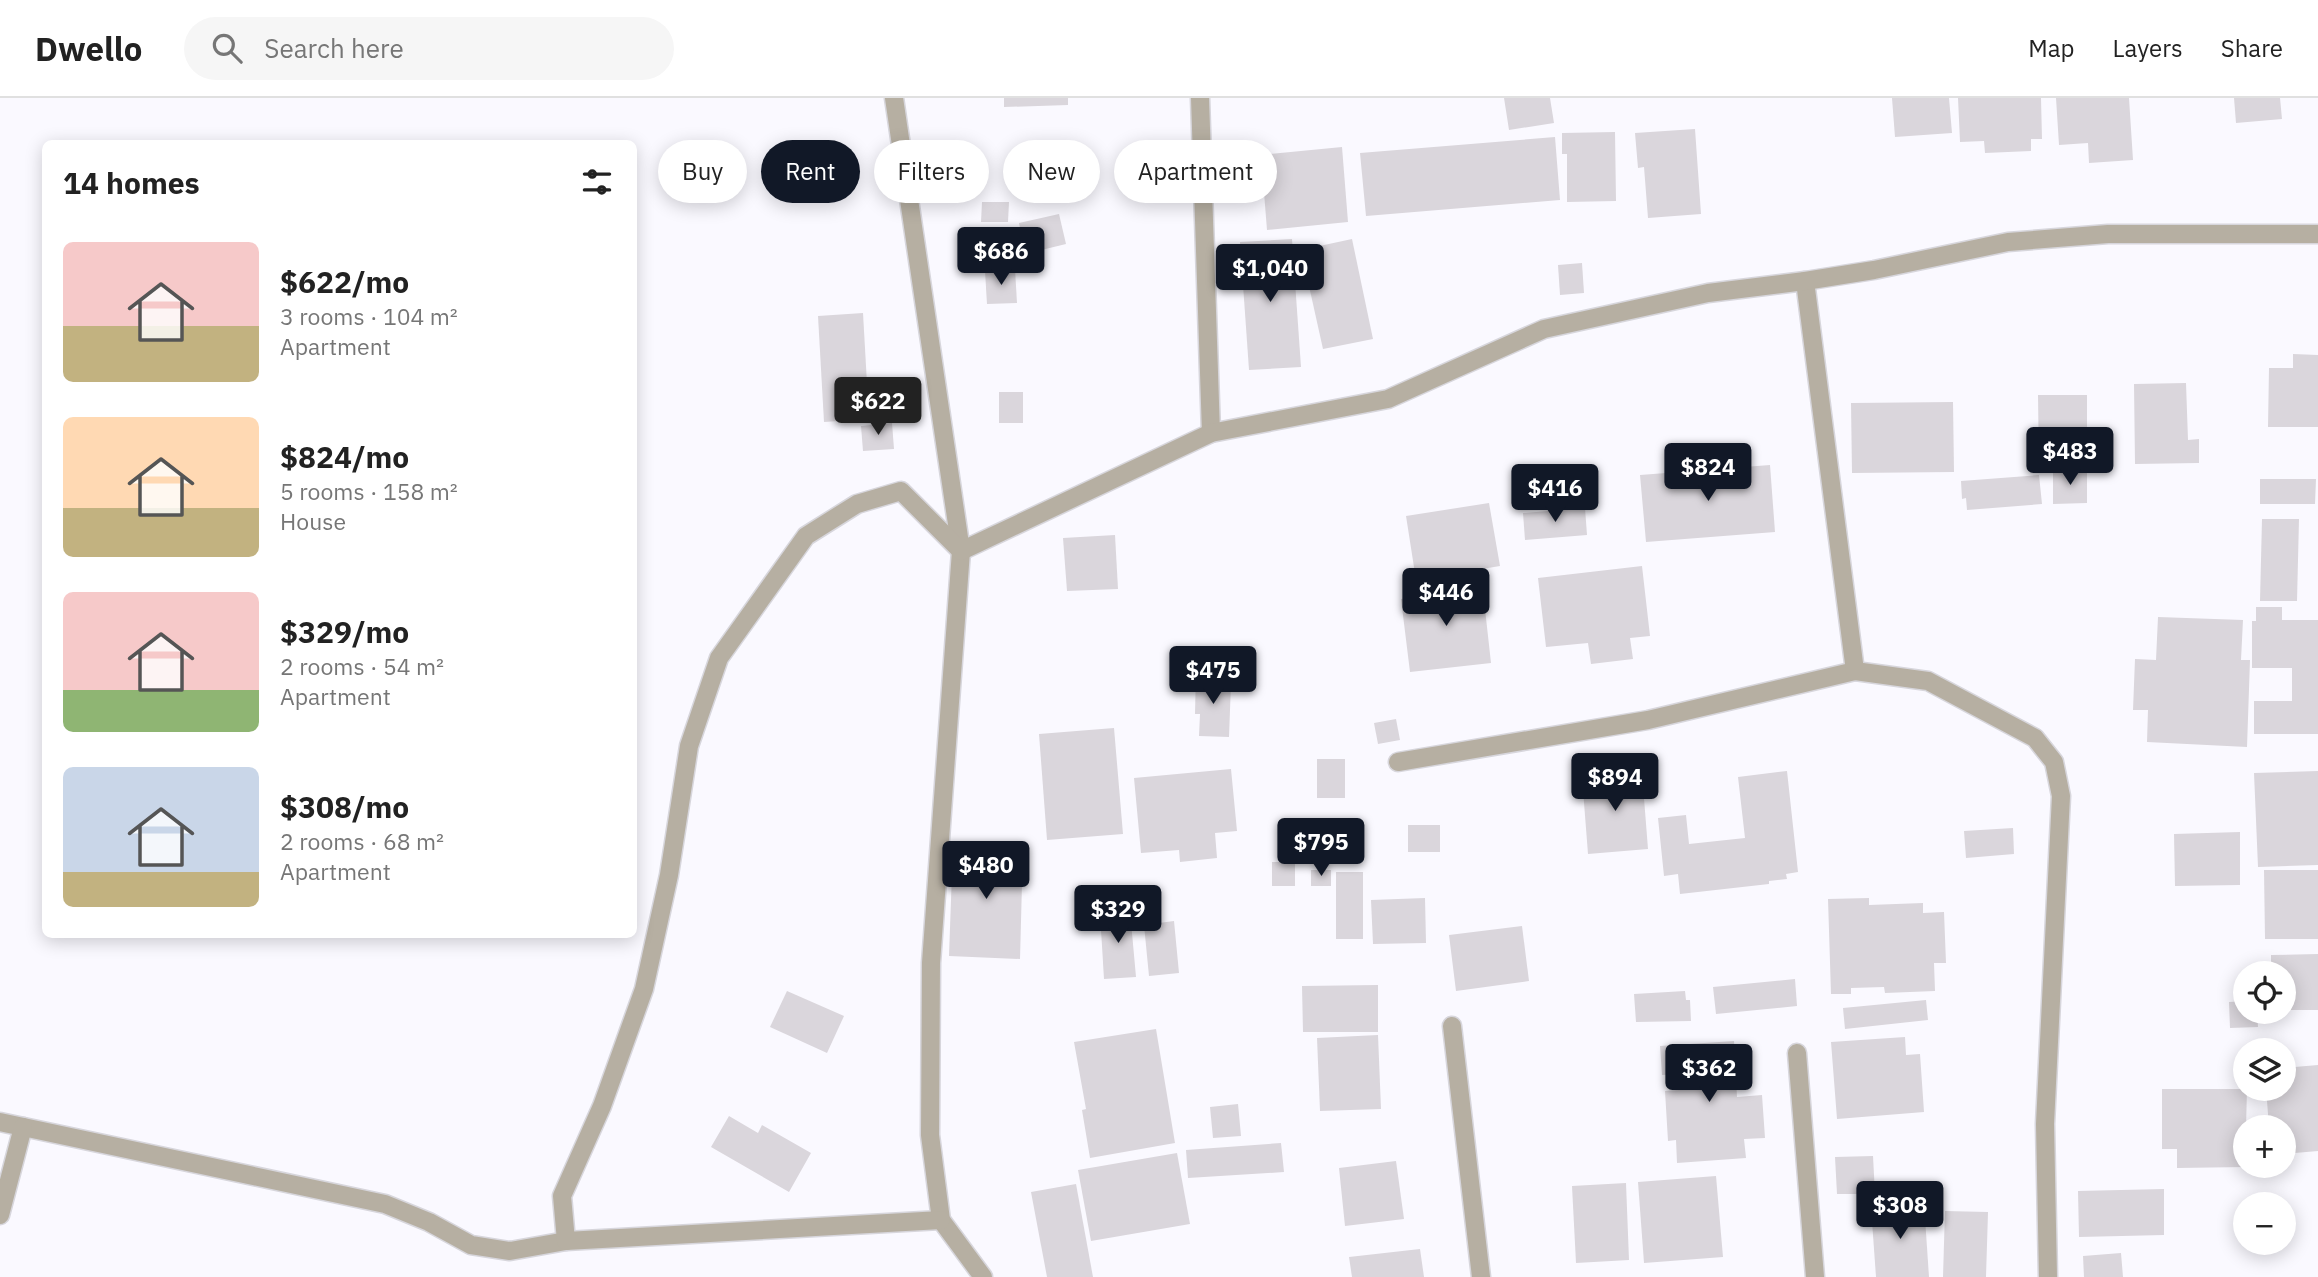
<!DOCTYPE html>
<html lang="en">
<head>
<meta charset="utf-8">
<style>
  body { margin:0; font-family:"IBM Plex Sans",sans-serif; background:#f6f6f6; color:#222; height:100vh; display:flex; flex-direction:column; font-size:26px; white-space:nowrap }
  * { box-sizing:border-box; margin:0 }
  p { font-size:23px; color:#767676 }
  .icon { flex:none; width:38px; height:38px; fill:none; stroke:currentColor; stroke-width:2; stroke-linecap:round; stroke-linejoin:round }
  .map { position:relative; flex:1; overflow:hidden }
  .details { position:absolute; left:42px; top:42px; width:595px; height:798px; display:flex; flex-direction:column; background:#fff; border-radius:10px; box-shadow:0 4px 18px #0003 }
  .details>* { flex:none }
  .guide { position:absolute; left:658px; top:42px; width:665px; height:63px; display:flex; gap:14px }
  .fabs { position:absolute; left:2233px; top:863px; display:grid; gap:14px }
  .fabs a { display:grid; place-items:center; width:63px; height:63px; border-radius:50%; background:#fff; box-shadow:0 4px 18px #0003; font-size:35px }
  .price { position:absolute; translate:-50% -60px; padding:0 16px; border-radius:7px; background:#111827; color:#fff; font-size:23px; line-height:46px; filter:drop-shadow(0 2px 4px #0008) }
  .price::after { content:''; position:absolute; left:50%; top:42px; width:21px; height:16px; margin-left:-10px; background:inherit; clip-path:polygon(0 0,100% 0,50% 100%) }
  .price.active { background:#222; color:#fff }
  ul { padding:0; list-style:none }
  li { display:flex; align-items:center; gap:21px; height:175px; padding:0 21px }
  li span { display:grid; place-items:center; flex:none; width:196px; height:140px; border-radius:10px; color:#555 }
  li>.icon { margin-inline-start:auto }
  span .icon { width:84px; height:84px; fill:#fffc; stroke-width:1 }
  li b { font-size:30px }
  h2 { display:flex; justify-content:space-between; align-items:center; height:84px; padding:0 21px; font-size:30px }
  .chip { padding:0 24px; border-radius:32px; background:#fff; box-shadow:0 4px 18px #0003; font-size:24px; line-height:63px }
  .chip.active { background:#111827; color:#fff }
  header { display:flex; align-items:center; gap:42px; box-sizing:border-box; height:98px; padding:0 35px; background:#fff; border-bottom:2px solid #e0e0e0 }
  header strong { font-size:33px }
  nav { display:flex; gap:38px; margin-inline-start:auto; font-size:24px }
  .search { width:490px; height:63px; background:#f6f6f6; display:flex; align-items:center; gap:18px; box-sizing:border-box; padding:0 24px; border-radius:38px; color:#767676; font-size:26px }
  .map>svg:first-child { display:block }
</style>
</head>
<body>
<header>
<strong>Dwello</strong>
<div class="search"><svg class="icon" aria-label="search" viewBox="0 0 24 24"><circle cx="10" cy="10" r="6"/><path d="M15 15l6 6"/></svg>Search here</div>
<nav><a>Map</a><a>Layers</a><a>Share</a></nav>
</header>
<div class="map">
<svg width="2318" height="1179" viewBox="0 0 2318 1179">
  <rect width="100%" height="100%" fill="#faf9ff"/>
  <g fill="#dad6dc">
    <polygon points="1004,0 1068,0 1068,7 1004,9"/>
    <polygon points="1504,0 1550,0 1554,25 1509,32"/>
    <polygon points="1892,0 1949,0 1952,35 1895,39"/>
    <polygon points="1958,0 2041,0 2042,41 2031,41 2031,53 1985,55 1984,43 1960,44"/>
    <polygon points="2056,0 2129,0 2133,62 2089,65 2088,45 2059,47"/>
    <polygon points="2234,0 2280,0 2282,21 2236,25"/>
    <polygon points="1695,31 1701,116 1648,120 1644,69 1638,70 1635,35"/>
    <polygon points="1615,34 1616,103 1567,104 1567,56 1562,56 1562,35"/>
    <polygon points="1555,39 1560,102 1366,118 1360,55"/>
    <polygon points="1342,49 1348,124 1267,132 1261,57"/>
    <polygon points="982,104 1009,104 1008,124 981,124"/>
    <polygon points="1059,116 1066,146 1025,156 1019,125"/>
    <polygon points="1009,130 1015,158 989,163 983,135"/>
    <polygon points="1292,141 1301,269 1249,272 1240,144"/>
    <polygon points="1352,141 1373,241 1323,251 1301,152"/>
    <polygon points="1582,165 1584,195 1560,197 1558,167"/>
    <polygon points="1015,171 1017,205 987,206 985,173"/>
    <polygon points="863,215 869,321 824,324 818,218"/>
    <polygon points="2293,256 2318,257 2318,329 2268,329 2269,270 2293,270"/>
    <polygon points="2186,285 2188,342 2199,341 2199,365 2135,366 2134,286"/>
    <rect x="999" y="294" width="24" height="31"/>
    <polygon points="2038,297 2087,297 2087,369 2039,369"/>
    <polygon points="1953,304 1954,374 1852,375 1851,305"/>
    <polygon points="892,325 894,351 863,353 861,328"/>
    <polygon points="1770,367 1775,434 1646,444 1640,377"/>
    <polygon points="2087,371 2087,405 2053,406 2053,372"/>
    <polygon points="2039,377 2042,406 1967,412 1966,400 1962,401 1961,383"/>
    <polygon points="2260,381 2316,381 2315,406 2260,406"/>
    <polygon points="1520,382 1549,382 1548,410 1520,410"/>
    <polygon points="1489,405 1500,468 1416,482 1406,418"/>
    <polygon points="1585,410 1587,437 1525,442 1523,415"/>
    <polygon points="2262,421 2299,421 2297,503 2260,503"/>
    <polygon points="1115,437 1118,491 1067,493 1063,440"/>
    <polygon points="1642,468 1650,538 1630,540 1633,561 1591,566 1588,545 1546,549 1538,480"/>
    <polygon points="1482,484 1491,565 1410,574 1401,501 1414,499 1414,491 1449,487 1450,497 1466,495 1464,486"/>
    <polygon points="2256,509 2282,509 2282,522 2318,522 2318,636 2254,636 2254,603 2292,603 2292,570 2252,570 2252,523 2256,523"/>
    <polygon points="2158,519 2243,522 2241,562 2250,562 2247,649 2147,644 2148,612 2133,612 2135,561 2156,562"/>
    <polygon points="1196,572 1209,572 1209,584 1231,585 1229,639 1199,638 1200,616 1195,616"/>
    <polygon points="1396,621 1400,642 1378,646 1374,625"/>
    <polygon points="1114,630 1123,736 1047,742 1039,636"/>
    <rect x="1317" y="661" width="28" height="39"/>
    <polygon points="1231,671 1237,733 1215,735 1217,760 1180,764 1179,752 1141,755 1134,680"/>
    <polygon points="1787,673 1798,774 1786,776 1787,781 1769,783 1769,786 1680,796 1678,776 1664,778 1658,720 1686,717 1689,746 1745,740 1738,679"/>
    <polygon points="2318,673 2318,767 2258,769 2254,675"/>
    <polygon points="1642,675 1648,751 1588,756 1582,679"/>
    <rect x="1408" y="727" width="32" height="27"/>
    <polygon points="2013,730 2014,756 1966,760 1964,733"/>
    <polygon points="2240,734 2240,787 2175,788 2174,736"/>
    <polygon points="953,746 1023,748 1020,861 949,858"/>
    <rect x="1272" y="764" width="23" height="24"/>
    <rect x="1311" y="772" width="20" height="16"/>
    <polygon points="2264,772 2318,772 2318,841 2265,841"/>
    <rect x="1336" y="774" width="27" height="67"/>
    <polygon points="1425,800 1426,845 1373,846 1371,802"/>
    <polygon points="1869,800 1869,807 1923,805 1923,815 1944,814 1946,865 1934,865 1935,893 1885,895 1884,889 1851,890 1851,896 1831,896 1828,801"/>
    <polygon points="1130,813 1136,879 1104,881 1100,815"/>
    <polygon points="1174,823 1179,875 1149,878 1144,827"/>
    <polygon points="1522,828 1529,883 1456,893 1449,837"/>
    <polygon points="2318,856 2318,912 2284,912 2284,875 2271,875 2271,857"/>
    <polygon points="1795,881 1797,908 1716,916 1713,889"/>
    <polygon points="1378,887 1378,934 1303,934 1302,888"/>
    <polygon points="787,893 844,918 827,955 770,929"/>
    <polygon points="1685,893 1686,902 1690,902 1691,923 1636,924 1634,896"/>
    <polygon points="1926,902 1928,922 1845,931 1843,910"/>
    <polygon points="2245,903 2245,914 2257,914 2258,929 2230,930 2229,904"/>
    <polygon points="1156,931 1175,1045 1090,1060 1082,1012 1086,1011 1074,944"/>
    <polygon points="1378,937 1381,1011 1320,1013 1317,940"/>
    <polygon points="1905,939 1906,957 1920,956 1924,1014 1837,1021 1831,944"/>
    <polygon points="1734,943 1737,999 1762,997 1765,1040 1744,1041 1746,1060 1677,1065 1676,1042 1668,1043 1665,993 1679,992 1678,976 1662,977 1660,948"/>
    <polygon points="2318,967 2318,1053 2284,1056 2284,1029 2269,1029 2266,990 2284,990 2284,970"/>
    <polygon points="2162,991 2247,991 2245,1069 2177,1070 2177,1051 2162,1051"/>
    <polygon points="1238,1006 1241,1038 1213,1040 1210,1009"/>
    <polygon points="729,1018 758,1035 762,1027 811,1055 789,1094 711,1049"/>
    <polygon points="1281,1045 1284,1074 1188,1080 1186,1052"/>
    <polygon points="1177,1055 1190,1126 1091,1143 1078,1072"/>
    <polygon points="1873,1058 1875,1096 1837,1096 1835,1059"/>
    <polygon points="1396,1063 1404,1121 1345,1128 1339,1070"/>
    <polygon points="1716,1078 1723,1159 1644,1165 1638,1084"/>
    <polygon points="1626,1085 1629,1162 1576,1165 1572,1088"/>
    <polygon points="1076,1086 1093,1179 1047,1179 1031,1094"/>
    <polygon points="2164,1091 2164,1137 2079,1139 2078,1093"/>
    <polygon points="1924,1105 1929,1179 1876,1179 1871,1109"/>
    <polygon points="1945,1113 1988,1114 1986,1179 1943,1179"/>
    <polygon points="1420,1151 1424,1179 1352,1179 1349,1159"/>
    <polygon points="2121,1155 2123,1179 2084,1179 2083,1158"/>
  </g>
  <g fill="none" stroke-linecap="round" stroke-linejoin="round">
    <g stroke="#d7d6dc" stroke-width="21">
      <g id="lane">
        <polyline points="1398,664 1648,622 1855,573"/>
        <polyline points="1452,928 1481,1179"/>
        <polyline points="1797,955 1815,1179"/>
      </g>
    </g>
    <g stroke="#d7d6dc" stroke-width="21">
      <g id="street">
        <polyline points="894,0 961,453 931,865 930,1037 941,1122 983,1179"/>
        <polyline points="1200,0 1211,335"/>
        <polyline points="1805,183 1855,573 1928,583 2035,640 2054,664 2061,698 2045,1026 2048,1179"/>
        <polyline points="0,1024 385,1106 429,1124 471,1147 510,1153 566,1143"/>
        <polyline points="0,1117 23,1029"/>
        <polyline points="941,1122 566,1143 562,1098 602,1008 644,891 669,777 689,648 719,560 806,438 857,406 901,393 961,453 1211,335 1388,301 1544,231 1708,195 1805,183 1874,172 2008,144 2108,136 2318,136"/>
      </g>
    </g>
    <use href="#lane" stroke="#b6afa2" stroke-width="18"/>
    <use href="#street" stroke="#b6afa2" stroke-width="18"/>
  </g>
</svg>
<div class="fabs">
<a><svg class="icon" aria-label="locate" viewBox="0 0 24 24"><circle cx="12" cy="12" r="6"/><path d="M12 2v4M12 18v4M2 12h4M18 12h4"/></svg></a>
<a><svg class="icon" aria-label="layers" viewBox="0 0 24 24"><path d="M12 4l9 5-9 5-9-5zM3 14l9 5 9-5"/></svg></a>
<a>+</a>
<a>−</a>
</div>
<b class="price" style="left:1001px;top:189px">$686</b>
<b class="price" style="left:1270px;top:206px">$1,040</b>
<b class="price active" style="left:878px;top:339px">$622</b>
<b class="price" style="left:2070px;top:389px">$483</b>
<b class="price" style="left:1708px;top:405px">$824</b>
<b class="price" style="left:1555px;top:426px">$416</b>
<b class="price" style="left:1446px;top:530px">$446</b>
<b class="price" style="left:1213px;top:608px">$475</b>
<b class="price" style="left:1615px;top:715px">$894</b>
<b class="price" style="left:1321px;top:780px">$795</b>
<b class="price" style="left:986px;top:803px">$480</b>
<b class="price" style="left:1118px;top:847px">$329</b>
<b class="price" style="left:1709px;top:1006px">$362</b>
<b class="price" style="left:1900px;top:1143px">$308</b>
<div class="guide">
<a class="chip">Buy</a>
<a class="chip active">Rent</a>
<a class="chip">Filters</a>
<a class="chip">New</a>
<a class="chip">Apartment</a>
</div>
<section class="details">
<h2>14 homes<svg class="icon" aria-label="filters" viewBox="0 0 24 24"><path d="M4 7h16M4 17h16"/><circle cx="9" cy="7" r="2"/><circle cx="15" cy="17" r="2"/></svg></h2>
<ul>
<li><span style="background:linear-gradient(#f6c9c9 60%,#c2b280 0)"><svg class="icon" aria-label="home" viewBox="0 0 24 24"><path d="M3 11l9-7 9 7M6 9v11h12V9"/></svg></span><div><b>$622/mo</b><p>3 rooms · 104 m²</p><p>Apartment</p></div></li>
<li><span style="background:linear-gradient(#ffd9b3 65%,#c2b280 0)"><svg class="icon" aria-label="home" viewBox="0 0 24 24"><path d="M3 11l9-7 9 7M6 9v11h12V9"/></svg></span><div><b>$824/mo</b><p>5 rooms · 158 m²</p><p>House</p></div></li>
<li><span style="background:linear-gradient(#f6c9c9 70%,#8fb573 0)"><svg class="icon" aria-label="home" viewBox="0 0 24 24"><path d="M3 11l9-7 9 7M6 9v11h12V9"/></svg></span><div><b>$329/mo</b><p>2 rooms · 54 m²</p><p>Apartment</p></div></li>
<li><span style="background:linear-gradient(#c9d6e8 75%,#c2b280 0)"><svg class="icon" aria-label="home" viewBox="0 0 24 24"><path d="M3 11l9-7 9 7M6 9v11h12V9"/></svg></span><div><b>$308/mo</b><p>2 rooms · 68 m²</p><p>Apartment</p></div></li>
</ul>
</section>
</div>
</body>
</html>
